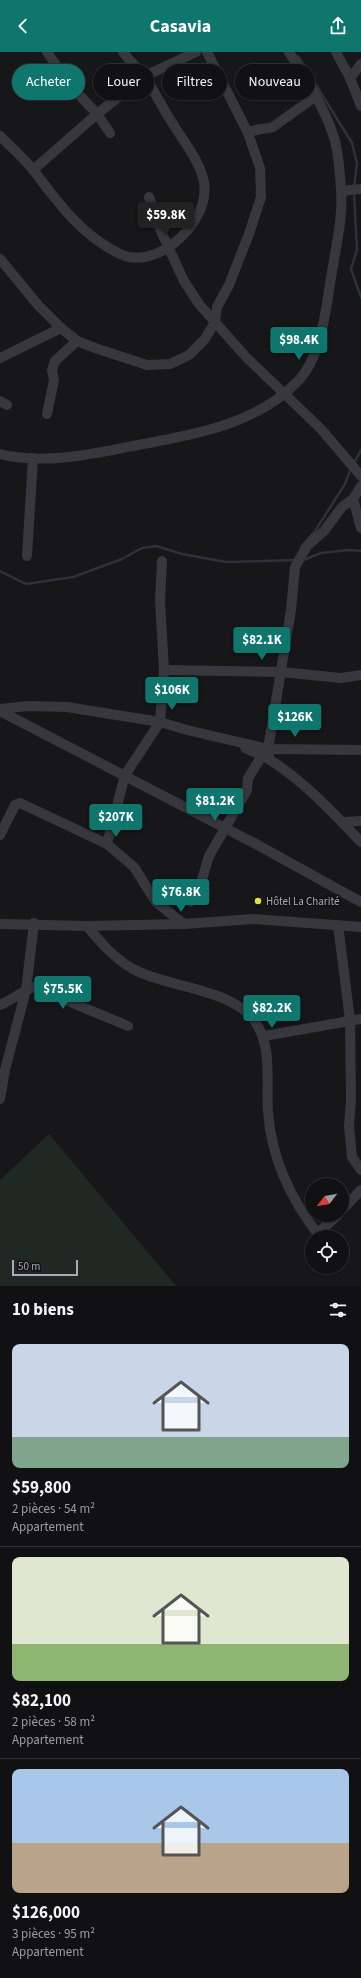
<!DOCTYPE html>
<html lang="fr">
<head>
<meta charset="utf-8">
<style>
  body { margin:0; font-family:"Source Sans 3",sans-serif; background:#1e1e20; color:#f1f3f6; height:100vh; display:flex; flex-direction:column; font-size:15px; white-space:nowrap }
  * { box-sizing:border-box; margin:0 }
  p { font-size:13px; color:#9c9d9f }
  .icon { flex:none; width:22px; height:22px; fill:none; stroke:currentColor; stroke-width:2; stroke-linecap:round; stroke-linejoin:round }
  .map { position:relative; height:1234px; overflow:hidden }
  .drawer { display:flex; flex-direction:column; background:#111012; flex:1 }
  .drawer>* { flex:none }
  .banner { position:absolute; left:12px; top:12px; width:337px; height:36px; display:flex; gap:8px }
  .needle { width:26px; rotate:239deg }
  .tools { position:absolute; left:305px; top:1126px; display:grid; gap:8px }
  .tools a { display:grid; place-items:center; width:44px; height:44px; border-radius:50%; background:#111012; box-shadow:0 1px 3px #0004,0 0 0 1px #303032; font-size:20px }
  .scale { position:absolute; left:12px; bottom:10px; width:66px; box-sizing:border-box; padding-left:4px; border:2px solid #a9a9b7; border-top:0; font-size:11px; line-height:14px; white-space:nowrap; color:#a9a9b7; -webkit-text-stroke:3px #121113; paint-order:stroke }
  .price { position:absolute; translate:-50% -34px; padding:0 9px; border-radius:4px; background:#0f766e; color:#fff; font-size:13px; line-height:26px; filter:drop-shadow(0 1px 2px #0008) }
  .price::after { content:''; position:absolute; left:50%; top:24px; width:12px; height:9px; margin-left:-6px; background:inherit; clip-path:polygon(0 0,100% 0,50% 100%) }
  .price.selected { background:#222; color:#fff }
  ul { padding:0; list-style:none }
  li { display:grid; align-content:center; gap:8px; height:212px; padding:0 12px }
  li+li { border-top:1px solid #303032 }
  li span { display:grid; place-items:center; height:124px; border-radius:8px; color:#555 }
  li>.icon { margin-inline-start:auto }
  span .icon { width:72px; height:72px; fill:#fffc; stroke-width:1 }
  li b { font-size:17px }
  h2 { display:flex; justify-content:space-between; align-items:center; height:48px; padding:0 12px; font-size:17px }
  .tag { padding:0 14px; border-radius:18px; background:#111012; box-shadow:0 1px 3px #0004,0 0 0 1px #303032; font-size:14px; line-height:36px }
  .tag.selected { background:#0f766e; color:#fff }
  header { display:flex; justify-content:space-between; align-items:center; height:52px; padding:0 12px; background:#0f766e; color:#fff; font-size:18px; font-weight:700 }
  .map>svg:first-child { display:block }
</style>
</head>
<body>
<header><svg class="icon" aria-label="back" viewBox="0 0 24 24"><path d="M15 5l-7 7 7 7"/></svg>Casavia<svg class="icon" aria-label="share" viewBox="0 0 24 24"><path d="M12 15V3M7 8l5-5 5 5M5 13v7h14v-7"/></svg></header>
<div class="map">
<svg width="361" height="1234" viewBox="0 0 361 1234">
  <rect width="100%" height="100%" fill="#171618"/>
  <polygon fill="#202823" points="49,1082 176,1234 0,1234 0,1128"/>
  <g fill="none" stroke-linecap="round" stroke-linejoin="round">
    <g stroke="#2d313b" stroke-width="2.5">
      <polyline points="298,4 352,91 357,111 354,135"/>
      <polyline points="354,140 357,198 351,217 361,245"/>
      <polyline points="354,411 361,398"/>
      <polyline points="301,495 315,479 345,432 351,416"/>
      <polyline points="301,509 321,501 349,498 361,499"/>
      <polyline points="0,519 26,532 73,525 122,507 142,496 156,494 182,502 226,510 296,508"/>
    </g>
    <g stroke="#38373d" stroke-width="10">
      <polyline points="47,0 70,33 97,62 110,81"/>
      <polyline points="336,0 350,26 361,54"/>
      <polyline points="350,26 361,12"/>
      <path d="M248 81C260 75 263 78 273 75L316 44"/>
      <path d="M0 84C11 95 24 106 34 119 59 152 81 183 120 202 137 210 158 204 173 192 191 178 208 155 204 130 200 109 184 90 173 72 163 57 155 40 145 25 139 16 129 9 123 0"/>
      <polyline points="33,118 97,62 145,24 196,0"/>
      <polyline points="341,139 361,137"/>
      <polyline points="149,145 160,177 184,229 199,252 246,305 321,377 361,424"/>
      <polyline points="0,207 38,253 61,276 77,289 98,297 147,313 170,312 189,303 205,287 215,270 217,255 229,233 249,182 261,145 260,116 248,81 207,0"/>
      <polyline points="0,306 61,276"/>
      <polyline points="0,349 7,353"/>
      <polyline points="47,362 54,328 52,318 55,309 77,289"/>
      <path d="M0 402C45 413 93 402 138 393 193 383 257 372 297 330 324 303 326 250 333 214 337 189 343 164 341 138 340 123 339 104 335 89 326 57 306 28 289 0"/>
      <polyline points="361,434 353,447 361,476"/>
      <polyline points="27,504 33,406"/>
      <polyline points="164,618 281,620 341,626 361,623"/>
      <polyline points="0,657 27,654 67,655 160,670 187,678 268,697 361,698"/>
      <polyline points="0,659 254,791 361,850"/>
      <path d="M245 696C253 700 262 703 270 708 305 730 333 761 361 790"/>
      <polyline points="269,707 268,697 291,558 295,515 307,494 324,479 342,455 353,447"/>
      <polyline points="342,770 361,769"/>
      <polyline points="0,783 15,753 20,751 107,792 134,815 156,850 184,872"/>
      <polyline points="107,792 125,723 160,670 164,618 160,549 162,509"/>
      <polyline points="191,850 201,831 209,804 247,738 248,726 262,704"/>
      <polyline points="0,872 87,874 184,872 253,867 361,875"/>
      <polyline points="338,873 350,968 351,1047 349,1074 352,1105 361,1118"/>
      <path d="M87 874C101 891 114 906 133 917 168 936 230 936 254 968 273 995 266 1028 268 1059 271 1106 291 1148 320 1185"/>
      <path d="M0 953C12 948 22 939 34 935L128 974"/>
      <polyline points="264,984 361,967"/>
      <polyline points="0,1047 5,1018 26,938 34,871"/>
      <polyline points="342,1158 361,1138"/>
      <polyline points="317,1182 338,1163"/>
    </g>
  </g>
  <circle fill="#e7df3f" stroke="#121113" stroke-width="1.5" cx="258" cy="849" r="4"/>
  <g text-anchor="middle" stroke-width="3" stroke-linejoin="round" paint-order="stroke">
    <g font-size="11" fill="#a9a9b7" stroke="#121113" text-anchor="start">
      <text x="266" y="853">Hôtel La Charité</text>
    </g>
  </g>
</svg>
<div class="tools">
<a><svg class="needle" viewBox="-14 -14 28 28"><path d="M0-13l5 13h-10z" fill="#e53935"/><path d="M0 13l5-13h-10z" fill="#9c9d9f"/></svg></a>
<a><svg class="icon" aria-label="locate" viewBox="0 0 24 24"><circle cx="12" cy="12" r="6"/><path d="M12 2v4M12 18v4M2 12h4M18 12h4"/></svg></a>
</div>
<div class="scale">50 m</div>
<b class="price selected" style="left:166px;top:184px">$59.8K</b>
<b class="price" style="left:299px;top:309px">$98.4K</b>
<b class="price" style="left:262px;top:609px">$82.1K</b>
<b class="price" style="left:172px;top:659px">$106K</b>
<b class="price" style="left:295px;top:686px">$126K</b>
<b class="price" style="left:215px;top:770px">$81.2K</b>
<b class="price" style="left:116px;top:786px">$207K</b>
<b class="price" style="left:181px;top:861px">$76.8K</b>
<b class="price" style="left:63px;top:958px">$75.5K</b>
<b class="price" style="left:272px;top:977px">$82.2K</b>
<div class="banner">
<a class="tag selected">Acheter</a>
<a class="tag">Louer</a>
<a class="tag">Filtres</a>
<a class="tag">Nouveau</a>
</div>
</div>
<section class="drawer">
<h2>10 biens<svg class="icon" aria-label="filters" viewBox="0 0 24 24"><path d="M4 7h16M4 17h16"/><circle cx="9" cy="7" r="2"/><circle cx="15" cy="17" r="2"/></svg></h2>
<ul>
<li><span style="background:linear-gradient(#c9d6e8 75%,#7fa58c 0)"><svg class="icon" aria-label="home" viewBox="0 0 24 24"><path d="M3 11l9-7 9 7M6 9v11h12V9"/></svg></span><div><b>$59,800</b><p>2 pièces · 54 m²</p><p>Appartement</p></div></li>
<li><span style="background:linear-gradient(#dfe7d0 70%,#8fb573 0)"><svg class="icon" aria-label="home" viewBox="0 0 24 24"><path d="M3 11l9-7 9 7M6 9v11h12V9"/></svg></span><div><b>$82,100</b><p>2 pièces · 58 m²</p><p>Appartement</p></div></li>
<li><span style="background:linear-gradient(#a9c7e8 60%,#b9a48a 0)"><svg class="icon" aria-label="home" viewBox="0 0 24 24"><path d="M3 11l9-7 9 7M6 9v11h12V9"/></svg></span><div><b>$126,000</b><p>3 pièces · 95 m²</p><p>Appartement</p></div></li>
</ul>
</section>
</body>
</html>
